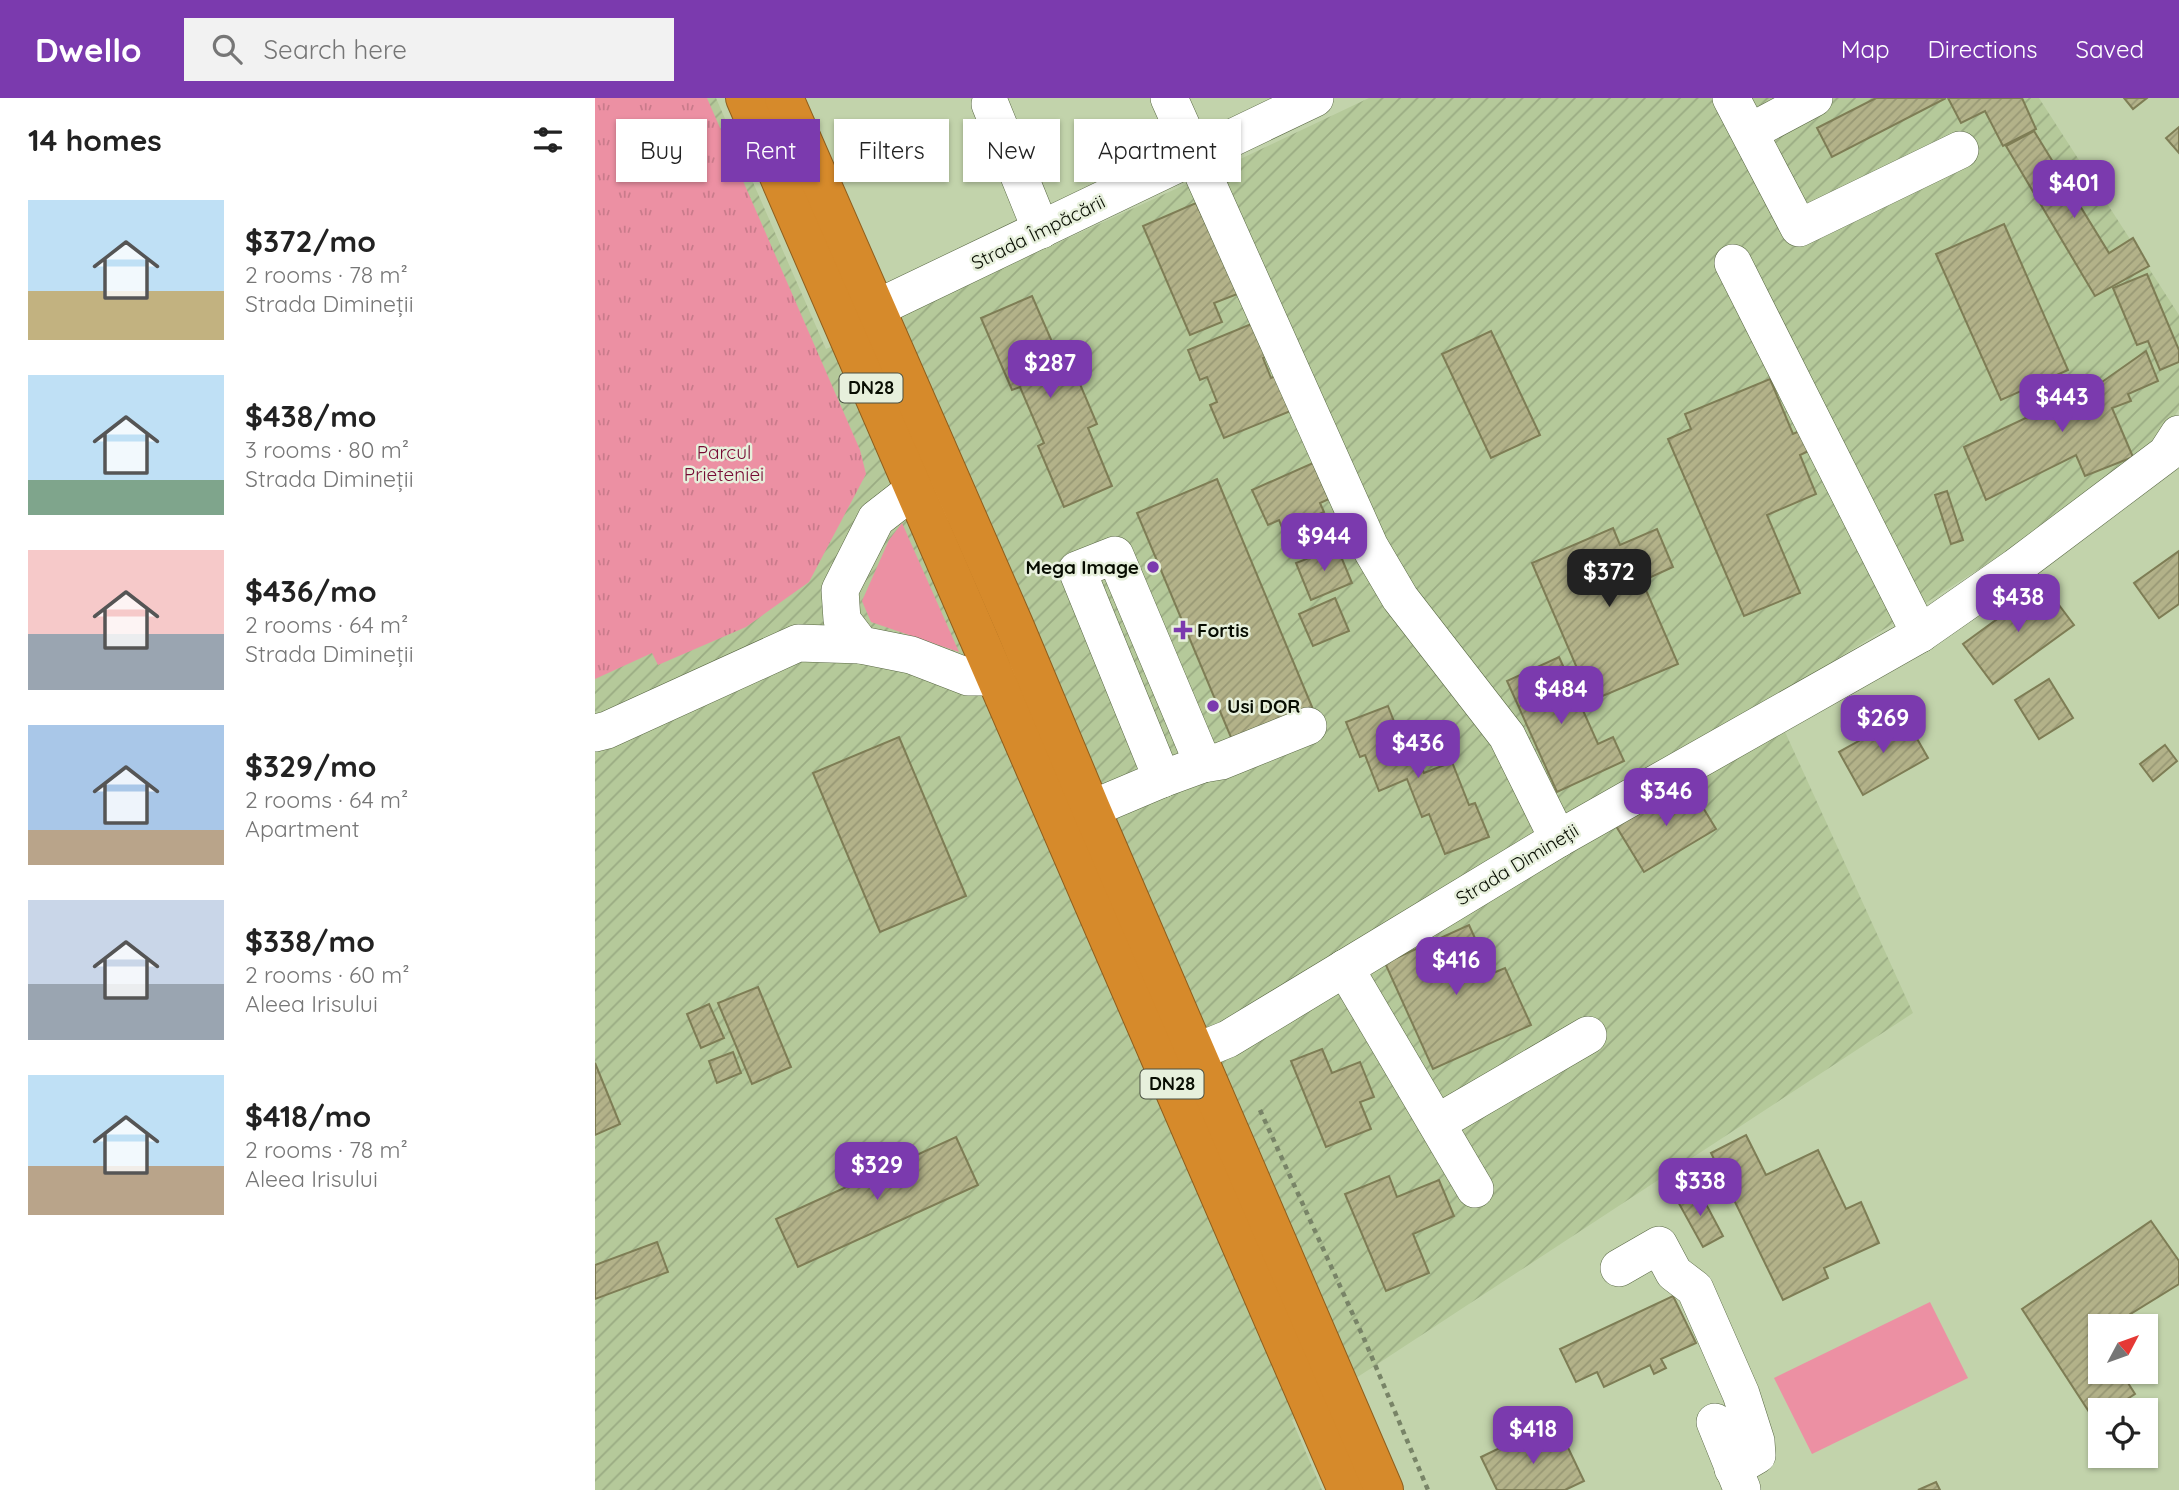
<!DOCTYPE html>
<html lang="en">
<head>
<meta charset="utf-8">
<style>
  body { margin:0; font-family:Quicksand,sans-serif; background:#f2f2f2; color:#222; height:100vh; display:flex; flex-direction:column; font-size:26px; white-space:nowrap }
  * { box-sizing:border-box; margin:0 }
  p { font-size:23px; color:#767676 }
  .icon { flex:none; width:38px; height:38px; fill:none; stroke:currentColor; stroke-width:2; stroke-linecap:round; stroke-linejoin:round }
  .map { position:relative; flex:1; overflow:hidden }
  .details { display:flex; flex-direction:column; background:#fff; width:595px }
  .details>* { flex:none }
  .guide { position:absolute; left:21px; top:21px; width:665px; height:63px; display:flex; gap:14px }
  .needle { width:46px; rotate:49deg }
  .buttons { position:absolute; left:1493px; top:1216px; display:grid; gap:14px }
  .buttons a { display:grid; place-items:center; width:70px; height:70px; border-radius:0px; background:#fff; box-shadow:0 2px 5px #0004; font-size:35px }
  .price { position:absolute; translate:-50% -60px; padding:0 16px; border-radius:14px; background:#7b3aae; color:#fff; font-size:23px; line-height:46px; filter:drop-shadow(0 2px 4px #0008) }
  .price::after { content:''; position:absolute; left:50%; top:42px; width:21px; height:16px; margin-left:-10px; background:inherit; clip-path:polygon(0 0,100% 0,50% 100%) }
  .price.on { background:#222; color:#fff }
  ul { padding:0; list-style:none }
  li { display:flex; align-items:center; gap:21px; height:175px; padding:0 28px }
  li span { display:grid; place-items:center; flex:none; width:196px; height:140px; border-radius:0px; color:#555 }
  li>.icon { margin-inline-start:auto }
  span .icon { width:84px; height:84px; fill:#fffc; stroke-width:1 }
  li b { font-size:30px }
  h2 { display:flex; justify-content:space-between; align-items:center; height:84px; padding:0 28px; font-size:30px }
  .tag { padding:0 24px; border-radius:0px; background:#fff; box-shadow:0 2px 5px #0004; font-size:24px; line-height:63px }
  .tag.on { background:#7b3aae; color:#fff }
  header { display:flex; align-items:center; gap:42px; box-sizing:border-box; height:98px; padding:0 35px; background:#7b3aae; color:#fff }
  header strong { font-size:33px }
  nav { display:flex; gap:38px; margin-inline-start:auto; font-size:24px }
  .search { width:490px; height:63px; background:#f2f2f2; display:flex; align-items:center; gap:18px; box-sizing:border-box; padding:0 24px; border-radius:0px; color:#767676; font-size:26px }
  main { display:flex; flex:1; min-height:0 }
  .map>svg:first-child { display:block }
</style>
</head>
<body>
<header>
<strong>Dwello</strong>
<div class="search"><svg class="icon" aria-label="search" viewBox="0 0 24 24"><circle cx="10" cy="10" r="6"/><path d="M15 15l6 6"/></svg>Search here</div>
<nav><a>Map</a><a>Directions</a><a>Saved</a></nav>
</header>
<main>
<section class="details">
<h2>14 homes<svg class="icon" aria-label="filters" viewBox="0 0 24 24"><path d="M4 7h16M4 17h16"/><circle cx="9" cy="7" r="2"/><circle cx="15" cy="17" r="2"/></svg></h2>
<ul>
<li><span style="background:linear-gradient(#bfe0f5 65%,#c2b280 0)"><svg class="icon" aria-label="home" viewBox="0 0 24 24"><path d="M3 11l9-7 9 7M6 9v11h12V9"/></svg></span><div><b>$372/mo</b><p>2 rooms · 78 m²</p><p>Strada Dimineții</p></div></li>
<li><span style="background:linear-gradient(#bfe0f5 75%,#7fa58c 0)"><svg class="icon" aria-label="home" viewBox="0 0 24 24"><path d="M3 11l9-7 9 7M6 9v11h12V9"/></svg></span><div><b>$438/mo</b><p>3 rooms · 80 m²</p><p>Strada Dimineții</p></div></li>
<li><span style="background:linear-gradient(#f6c9c9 60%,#9aa5b1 0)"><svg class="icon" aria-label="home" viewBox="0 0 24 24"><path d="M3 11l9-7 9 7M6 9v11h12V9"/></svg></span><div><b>$436/mo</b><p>2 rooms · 64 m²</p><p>Strada Dimineții</p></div></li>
<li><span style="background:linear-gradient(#a9c7e8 75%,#b9a48a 0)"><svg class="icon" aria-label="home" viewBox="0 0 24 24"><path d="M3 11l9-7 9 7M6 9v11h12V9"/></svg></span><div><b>$329/mo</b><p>2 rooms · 64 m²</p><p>Apartment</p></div></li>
<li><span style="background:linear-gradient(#c9d6e8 60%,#9aa5b1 0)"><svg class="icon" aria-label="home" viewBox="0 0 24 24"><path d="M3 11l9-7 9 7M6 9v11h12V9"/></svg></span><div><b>$338/mo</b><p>2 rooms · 60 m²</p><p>Aleea Irisului</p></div></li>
<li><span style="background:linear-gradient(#bfe0f5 65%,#b9a48a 0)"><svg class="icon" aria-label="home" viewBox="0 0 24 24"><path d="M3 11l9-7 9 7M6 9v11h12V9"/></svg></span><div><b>$418/mo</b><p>2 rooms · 78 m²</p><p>Aleea Irisului</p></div></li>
</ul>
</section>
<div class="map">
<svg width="1584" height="1392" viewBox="0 0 1584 1392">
  <defs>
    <pattern id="industrial-furrows" width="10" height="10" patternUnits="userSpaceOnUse" patternTransform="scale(1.75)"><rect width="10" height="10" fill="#b5c99a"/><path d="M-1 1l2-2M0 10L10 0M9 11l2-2" fill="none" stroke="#9aab83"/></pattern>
    <pattern id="park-tufts" width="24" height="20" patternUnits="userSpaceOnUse" patternTransform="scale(1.75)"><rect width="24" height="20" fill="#ec90a3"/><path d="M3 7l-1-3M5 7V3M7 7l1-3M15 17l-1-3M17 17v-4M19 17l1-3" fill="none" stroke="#c97b8b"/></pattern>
    <pattern id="building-hatch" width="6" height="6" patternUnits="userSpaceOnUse" patternTransform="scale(1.75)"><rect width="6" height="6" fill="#b3b289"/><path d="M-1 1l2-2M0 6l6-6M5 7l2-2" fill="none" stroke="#989875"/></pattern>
  </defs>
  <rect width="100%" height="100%" fill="#c2d3ab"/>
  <polygon fill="url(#industrial-furrows)" points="0,0 121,0 231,251 622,72 774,0 1444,0 1584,217 1584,311 1567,338 1523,383 1176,603 1318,915 697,1322 727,1392 0,1392"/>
  <g fill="#ec90a3">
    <polygon points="307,425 364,554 276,524 267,503 294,442"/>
    <polygon points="1335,1204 1373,1280 1217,1356 1179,1280"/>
  </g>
  <polygon fill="url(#park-tufts)" points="0,0 112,0 265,352 271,376 214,484 151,529 63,567 57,555 0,581"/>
  <g fill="url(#building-hatch)" stroke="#7e7d55" stroke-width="2">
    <polygon points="1281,0 1351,0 1237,59 1222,30"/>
    <polygon points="1353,0 1427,0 1441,31 1408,48 1390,13 1366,25"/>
    <polygon points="1529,0 1552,0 1538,11"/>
    <polygon points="1584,29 1584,55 1571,40"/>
    <polygon points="1439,33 1514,155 1538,140 1554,168 1500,198 1411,48"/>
    <polygon points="601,105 645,195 619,205 627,224 595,237 548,128"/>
    <polygon points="1409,126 1473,272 1406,302 1341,156"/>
    <polygon points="1552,176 1584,252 1584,264 1565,272 1553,243 1542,247 1518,190"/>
    <polygon points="437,198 468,269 476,265 502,326 493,330 517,388 469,409 443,348 449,345 425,289 417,292 386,220"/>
    <polygon points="661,224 674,257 668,260 676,280 683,277 698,312 629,340 615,307 622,304 612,279 605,282 593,252"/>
    <polygon points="896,233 945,337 896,360 847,256"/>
    <polygon points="1551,253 1563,283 1533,296 1536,303 1517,310 1538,359 1490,378 1481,357 1391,402 1369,349 1507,284"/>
    <polygon points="1175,281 1198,336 1213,329 1222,349 1205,357 1221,396 1172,417 1205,495 1149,518 1073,341 1096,331 1090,316"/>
    <polygon points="718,365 734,401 725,405 729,414 688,432 684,422 673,427 657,392"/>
    <polygon points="622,381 720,616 640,649 542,415"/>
    <polygon points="1352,393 1368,442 1356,446 1340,397"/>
    <polygon points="1018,430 1025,447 1062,431 1078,469 1047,483 1083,566 996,603 937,465"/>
    <polygon points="742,449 757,485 716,502 701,465"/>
    <polygon points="1584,453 1584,506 1564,520 1539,485"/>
    <polygon points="1449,487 1479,527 1398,586 1368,546"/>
    <polygon points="740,500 754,533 718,548 704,516"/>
    <polygon points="964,559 1003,646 1018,639 1029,663 962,694 912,583"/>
    <polygon points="1454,581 1478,620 1444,641 1420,602"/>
    <polygon points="793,608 807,644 816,641 829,675 857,664 874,707 880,705 894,739 850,756 834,716 827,719 812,681 784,693 770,657 765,659 751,624"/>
    <polygon points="1309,618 1333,660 1268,697 1244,654"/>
    <polygon points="304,639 371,798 285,834 218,675"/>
    <polygon points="1570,647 1582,663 1558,683 1545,666"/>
    <polygon points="1093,685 1121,731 1049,774 1021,728"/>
    <polygon points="874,827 896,876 910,870 936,927 838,971 790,865"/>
    <polygon points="163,889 196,969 157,986 123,905"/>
    <polygon points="114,906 129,940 106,950 92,916"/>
    <polygon points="727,951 737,975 765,964 779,999 765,1004 776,1031 731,1049 696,963"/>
    <polygon points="138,954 146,975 122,985 114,963"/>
    <polygon points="0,965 25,1026 0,1037"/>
    <polygon points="1151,1037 1171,1077 1223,1052 1251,1111 1266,1104 1284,1145 1229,1170 1233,1180 1188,1202 1116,1055"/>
    <polygon points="361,1039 383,1087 203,1169 181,1121"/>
    <polygon points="794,1078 802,1099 844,1082 859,1118 818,1136 834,1175 791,1193 750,1096"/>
    <polygon points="1103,1091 1128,1138 1108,1149 1082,1102"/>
    <polygon points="1556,1123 1584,1163 1584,1186 1516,1228 1505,1228 1505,1235 1502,1237 1505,1241 1505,1274 1526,1274 1540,1296 1515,1312 1505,1312 1505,1319 1500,1323 1427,1211"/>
    <polygon points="62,1144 73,1174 0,1201 0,1167"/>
    <polygon points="1078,1198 1101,1245 1066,1261 1071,1270 1059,1276 1055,1267 1009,1289 1002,1274 981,1284 965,1251"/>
    <polygon points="966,1335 989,1383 970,1392 902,1392 886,1359 932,1337 938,1349"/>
    <polygon points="1341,1384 1345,1392 1323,1392"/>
  </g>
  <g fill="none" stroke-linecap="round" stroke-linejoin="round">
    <g stroke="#596844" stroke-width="38">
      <g id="minor">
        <polyline points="574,0 775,449 805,500 912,638 963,741"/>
        <polyline points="1136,0 1204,130 1365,52"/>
        <polyline points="395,6 446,132"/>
        <polyline points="1155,34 1219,0"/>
        <polyline points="1138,165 1325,536"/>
        <polyline points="280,211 720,0"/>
        <polyline points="349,404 347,399 308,400 281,421 245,492 247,522 266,547 316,557 373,579 402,579"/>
        <polyline points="0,635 12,632 203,545 266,547"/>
        <polyline points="567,681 482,472 520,457 608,666"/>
        <polyline points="496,711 567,681 608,666 626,663 713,628"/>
        <polyline points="750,870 880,1091"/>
        <polyline points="601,954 633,941 963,741 1325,536 1421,469 1571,356 1584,336"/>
        <polyline points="842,1025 993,937"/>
        <polyline points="1024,1170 1064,1147 1079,1175 1100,1191 1146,1296 1161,1343 1162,1357 1138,1371"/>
        <polyline points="1120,1324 1147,1391"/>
      </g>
    </g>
    <g stroke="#8e5e1d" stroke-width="40">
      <g id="highway">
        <polyline points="150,0 752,1392"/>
        <polyline points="189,0 420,529 496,711 789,1392"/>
      </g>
    </g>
    <polyline stroke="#788467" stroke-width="4.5" stroke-dasharray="5 5" stroke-linecap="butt" points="665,1012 770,1243 833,1392"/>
    <use href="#minor" stroke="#fff" stroke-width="37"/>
    <use href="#highway" stroke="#d68a2b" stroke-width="38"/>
  </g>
  <g fill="#7b3aae" stroke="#e7f0dc" stroke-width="2.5">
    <circle cx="558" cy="469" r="7"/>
    <path d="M584.5 521.5h7v7h7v7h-7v7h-7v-7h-7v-7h7z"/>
    <circle cx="618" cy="608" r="7"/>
  </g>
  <g text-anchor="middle" stroke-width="5" stroke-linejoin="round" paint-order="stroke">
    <g fill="#e7f0dc" stroke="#4b5143" stroke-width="2">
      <rect x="244.5" y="275.5" width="63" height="29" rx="5"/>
      <rect x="545.5" y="971.5" width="63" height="29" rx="5"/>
    </g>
    <g font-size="18" font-weight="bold" fill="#080d02">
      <text x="276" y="296">DN28</text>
      <text x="577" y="992">DN28</text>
    </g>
    <g font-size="19" fill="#080d02" stroke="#e7f0dc">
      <text transform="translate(443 134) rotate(-26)" y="7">Strada Împăcării</text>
      <text transform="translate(922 766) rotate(-31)" y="7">Strada Dimineții</text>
    </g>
    <g font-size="19" fill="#760a33" stroke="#e7f0dc">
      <text x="129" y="361">Parcul<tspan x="129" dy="22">Prieteniei</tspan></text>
    </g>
    <g font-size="19" font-weight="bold" fill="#080d02" stroke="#e7f0dc" text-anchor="start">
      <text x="544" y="476" text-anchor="end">Mega Image</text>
      <text x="602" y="539">Fortis</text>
      <text x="632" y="615">Usi DOR</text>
    </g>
  </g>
</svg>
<div class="buttons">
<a><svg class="needle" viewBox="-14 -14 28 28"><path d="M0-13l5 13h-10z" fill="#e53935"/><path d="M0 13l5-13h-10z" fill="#767676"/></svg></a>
<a><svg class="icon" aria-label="locate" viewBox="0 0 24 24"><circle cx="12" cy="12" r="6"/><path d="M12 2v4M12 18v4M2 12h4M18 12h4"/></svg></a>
</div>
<b class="price" style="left:1479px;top:122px">$401</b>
<b class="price" style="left:455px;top:302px">$287</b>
<b class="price" style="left:1467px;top:336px">$443</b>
<b class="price" style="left:729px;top:475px">$944</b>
<b class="price on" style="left:1014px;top:511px">$372</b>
<b class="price" style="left:1423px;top:536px">$438</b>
<b class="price" style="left:966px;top:628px">$484</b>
<b class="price" style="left:1288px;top:657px">$269</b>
<b class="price" style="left:823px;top:682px">$436</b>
<b class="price" style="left:1071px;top:730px">$346</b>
<b class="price" style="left:861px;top:899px">$416</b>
<b class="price" style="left:282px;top:1104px">$329</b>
<b class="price" style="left:1105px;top:1120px">$338</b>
<b class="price" style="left:938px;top:1368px">$418</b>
<div class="guide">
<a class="tag">Buy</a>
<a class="tag on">Rent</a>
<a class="tag">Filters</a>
<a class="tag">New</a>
<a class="tag">Apartment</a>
</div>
</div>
</main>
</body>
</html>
